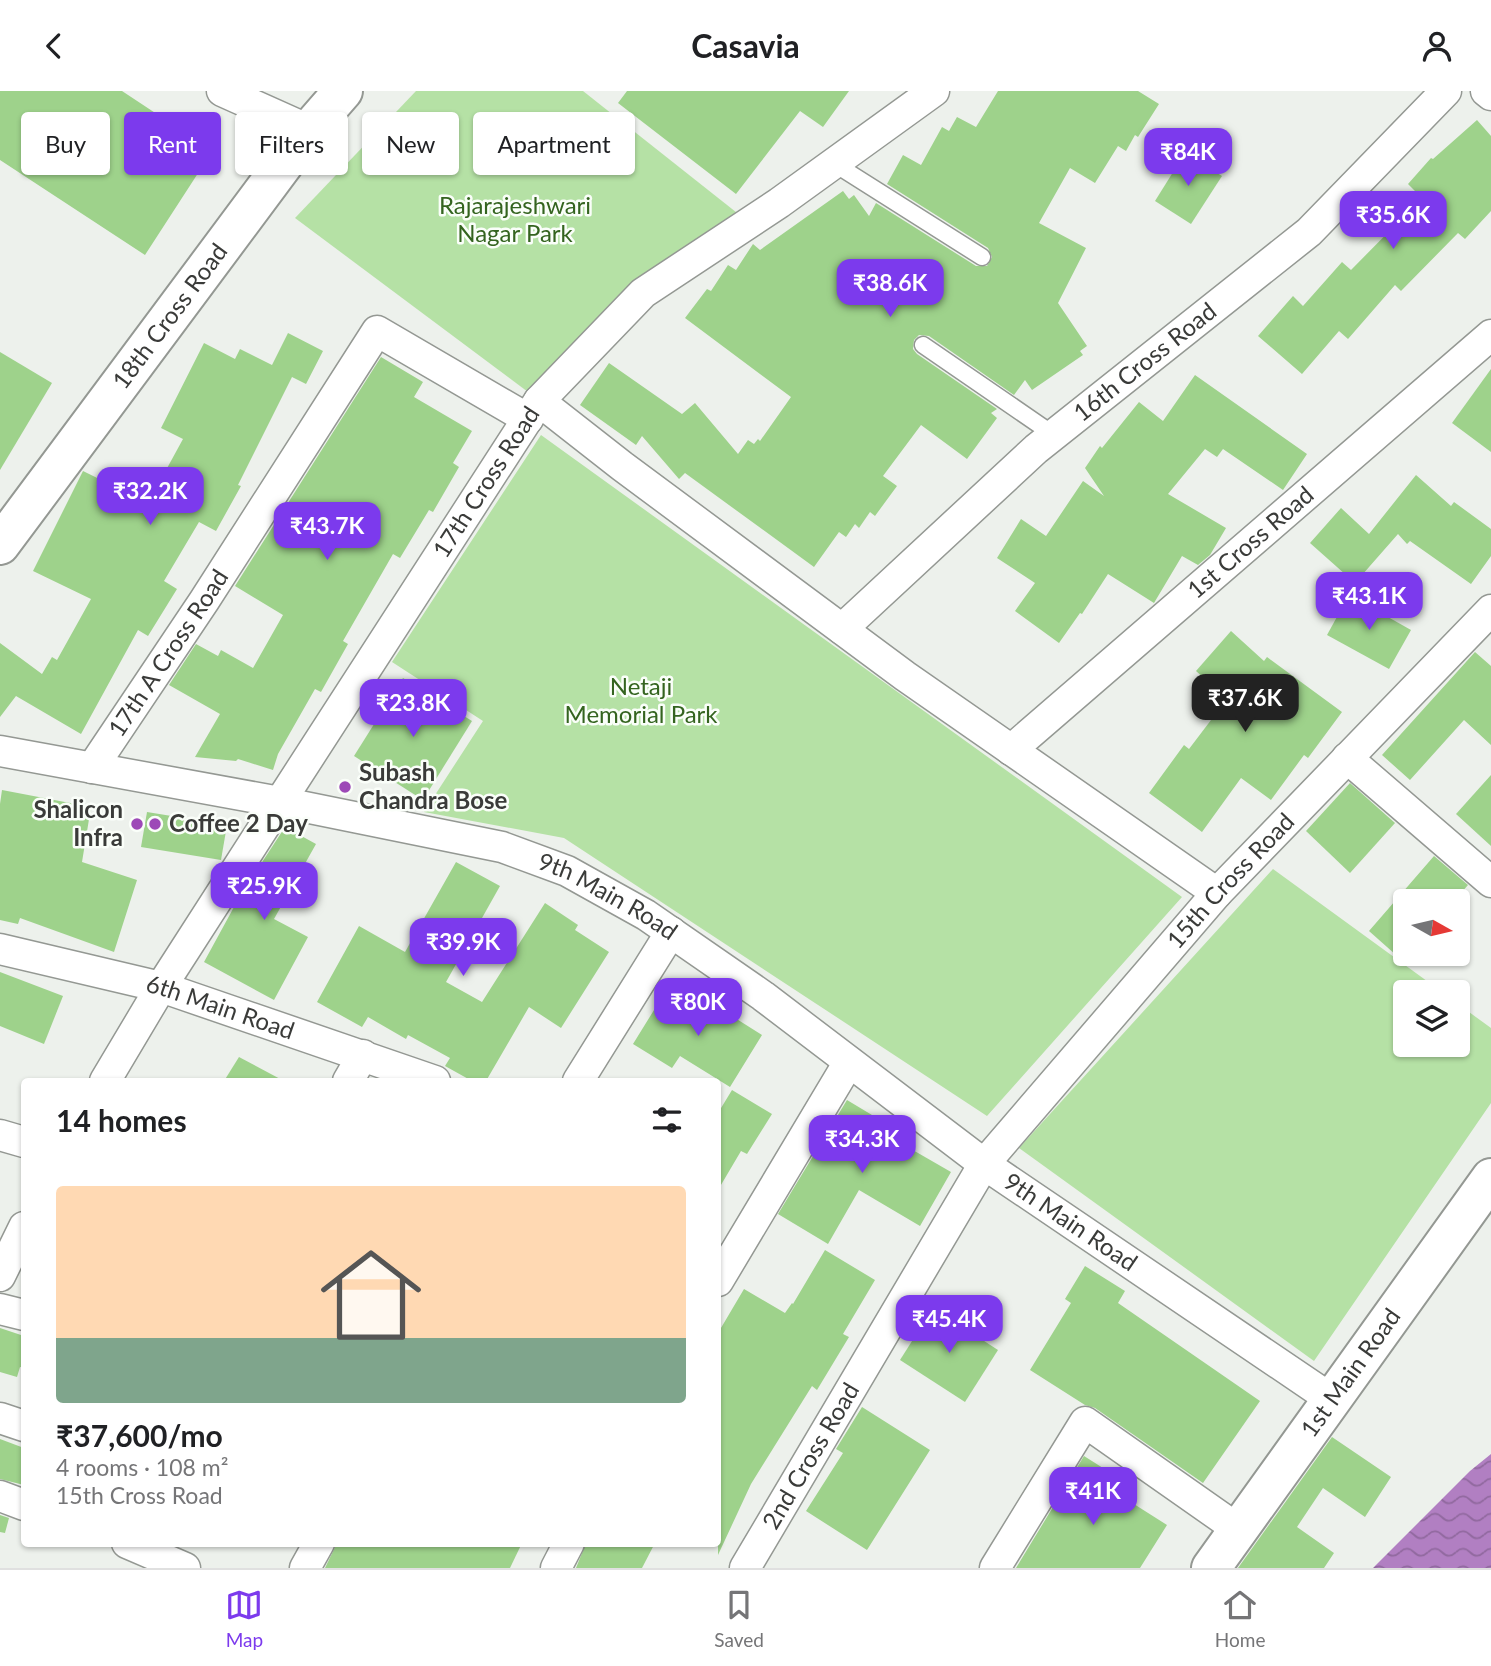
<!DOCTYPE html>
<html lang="en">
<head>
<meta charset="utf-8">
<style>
  body { margin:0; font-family:Lato,sans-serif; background:#f6f6f6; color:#202124; height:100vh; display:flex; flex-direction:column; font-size:26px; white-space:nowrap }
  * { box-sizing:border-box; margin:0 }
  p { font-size:23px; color:#757577 }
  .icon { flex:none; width:38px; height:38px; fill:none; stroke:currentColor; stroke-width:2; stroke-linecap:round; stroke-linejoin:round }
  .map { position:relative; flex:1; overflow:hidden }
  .drawer { position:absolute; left:21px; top:987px; width:700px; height:469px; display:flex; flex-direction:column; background:#fff; border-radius:7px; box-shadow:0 2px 5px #0004 }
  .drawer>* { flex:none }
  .top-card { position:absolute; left:21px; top:21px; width:700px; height:63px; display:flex; gap:14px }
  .needle { width:46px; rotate:98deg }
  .controls { position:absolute; left:1393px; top:798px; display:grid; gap:14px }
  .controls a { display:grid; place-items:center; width:77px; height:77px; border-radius:7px; background:#fff; box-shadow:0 2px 5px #0004; font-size:35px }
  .price { position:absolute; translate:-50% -60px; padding:0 16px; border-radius:14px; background:#7c3aed; color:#fff; font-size:23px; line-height:46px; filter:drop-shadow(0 2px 4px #0008) }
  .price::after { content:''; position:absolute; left:50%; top:42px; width:21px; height:16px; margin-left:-10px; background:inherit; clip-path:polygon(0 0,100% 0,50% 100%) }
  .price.active { background:#222; color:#fff }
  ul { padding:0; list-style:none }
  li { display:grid; align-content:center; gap:14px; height:371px; padding:0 35px }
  li span { display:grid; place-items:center; height:217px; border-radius:7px; color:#555 }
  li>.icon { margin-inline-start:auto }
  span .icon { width:126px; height:126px; fill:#fffc; stroke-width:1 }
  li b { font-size:30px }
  h2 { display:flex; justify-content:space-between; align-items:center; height:84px; padding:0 35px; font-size:30px }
  .chip { padding:0 24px; border-radius:7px; background:#fff; box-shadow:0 2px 5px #0004; font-size:24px; line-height:63px }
  .chip.active { background:#7c3aed; color:#fff }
  header { display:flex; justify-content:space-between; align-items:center; height:91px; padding:0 35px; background:#fff; font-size:32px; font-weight:700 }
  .tabs { display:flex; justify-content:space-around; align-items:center; height:98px; border-top:2px solid #e0e0e0; background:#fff; font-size:19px; color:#757577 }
  .tabs a { display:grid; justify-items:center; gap:4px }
  .tabs .active { color:#7c3aed }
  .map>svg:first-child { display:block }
</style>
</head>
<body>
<header><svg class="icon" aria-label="back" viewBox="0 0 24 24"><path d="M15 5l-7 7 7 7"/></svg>Casavia<svg class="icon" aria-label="person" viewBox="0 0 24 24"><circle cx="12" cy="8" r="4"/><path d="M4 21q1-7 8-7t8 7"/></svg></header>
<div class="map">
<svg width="1491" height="1477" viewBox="0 0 1491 1477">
  <defs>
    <pattern id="water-waves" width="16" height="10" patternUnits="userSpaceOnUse" patternTransform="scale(1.75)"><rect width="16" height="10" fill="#b17fc2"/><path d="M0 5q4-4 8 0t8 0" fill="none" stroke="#91699f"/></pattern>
  </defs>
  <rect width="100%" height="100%" fill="#edf1ec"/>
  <g fill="#b5e1a5">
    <polygon points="416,0 583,0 746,129 532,304 295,127"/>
    <polygon points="541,344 1182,806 987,1025 564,747 424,721 483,630 392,571"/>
    <polygon points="1273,778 1442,901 1405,901 1405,954 1458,954 1458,913 1491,937 1491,1012 1314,1270 1019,1057"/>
  </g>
  <polygon fill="url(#water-waves)" points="1491,1363 1491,1477 1373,1477 1470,1380"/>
  <g fill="#9ed28b">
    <polygon points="0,0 122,0 181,39 183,36 215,56 145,164 0,69"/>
    <polygon points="627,0 849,0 823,36 800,20 736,103 618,12"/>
    <polygon points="998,0 1138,0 1159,13 1138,46 1135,44 1126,60 1118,55 1095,92 1070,77 1039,132 1086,157 1058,212 1087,255 1080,260 1083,264 1032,299 1025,289 1014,304 929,245 919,244 914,249 913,258 917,263 997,318 991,322 997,327 967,368 921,334 883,385 897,395 875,425 870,421 859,437 855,433 846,446 839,441 814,476 685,382 679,388 642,345 636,354 580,314 609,272 682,323 695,312 738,363 748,349 754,353 758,348 760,350 791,306 685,227 707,198 711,200 728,174 736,179 753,153 760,159 843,100 849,108 854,104 869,125 876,112 976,175 987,175 992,166 988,157 887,93 903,64 921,74 942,36 949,40 957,26 976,36"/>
    <polygon points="1477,29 1491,45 1491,120 1465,148 1458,142 1401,200 1395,194 1348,248 1339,240 1302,283 1258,245 1293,205 1303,215 1342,171 1351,179 1422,107 1408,93 1431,67 1433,68"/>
    <polygon points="1185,62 1222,85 1191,133 1155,110"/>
    <polygon points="288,242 323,260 306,293 292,286 238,394 241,395 216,440 199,431 164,490 177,498 148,545 138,539 81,643 16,605 0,626 0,552 42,583 52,566 57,569 91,508 33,480 83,380 148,412 183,348 161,337 204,252 235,268 240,258 272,274"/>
    <polygon points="0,261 52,292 0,379"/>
    <polygon points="381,266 423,291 414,306 472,340 453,372 459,376 433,421 429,419 400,467 393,463 343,550 348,553 321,601 315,598 278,663 273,679 238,668 236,670 195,666 220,623 169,594 196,553 218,565 221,559 253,577 283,524 235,495"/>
    <polygon points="1491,278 1491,361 1452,332"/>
    <polygon points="1195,284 1307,363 1283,399 1223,358 1217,366 1205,358 1168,403 1226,437 1210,464 1198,474 1182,465 1154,512 1108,483 1082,523 1080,522 1059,552 1015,520 1035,492 997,467 1021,428 1046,445 1083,390 1104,405 1085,377 1100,355 1102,357 1139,311 1163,330"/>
    <polygon points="1416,384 1451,415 1454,411 1491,438 1491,465 1471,493 1410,450 1407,453 1398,443 1355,492 1310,452 1341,417 1369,443"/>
    <polygon points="1349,504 1411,539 1389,578 1327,544"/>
    <polygon points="1231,540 1264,570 1267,566 1342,621 1308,667 1304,664 1271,709 1241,687 1202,741 1149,702 1184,654 1189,658 1227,608 1196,580"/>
    <polygon points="1475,561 1491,575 1491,654 1464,629 1410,689 1382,664"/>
    <polygon points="403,587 472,630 423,709 354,665"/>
    <polygon points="1491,684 1491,755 1456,723"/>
    <polygon points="1350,692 1395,732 1350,782 1306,740"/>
    <polygon points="2,699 91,716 82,771 137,789 114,861 20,827 18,833 0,829 0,713"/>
    <polygon points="147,721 227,734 221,769 141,756"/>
    <polygon points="285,736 316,753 274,828 308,846 274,909 204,871 240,805"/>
    <polygon points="1434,765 1468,794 1454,810 1405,810 1405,872 1369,840"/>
    <polygon points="456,771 500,795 446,891 482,911 545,812 578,834 575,839 609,861 561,937 529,916 486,990 472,990 445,975 450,967 408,944 406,948 368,926 362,936 317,911 359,835 405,861"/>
    <polygon points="0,881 63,905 44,953 0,935"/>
    <polygon points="667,898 710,925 716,915 762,944 730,996 680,965 672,977 633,953"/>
    <polygon points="239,966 284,990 224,990"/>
    <polygon points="732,999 772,1023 747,1063 741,1060 718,1099 718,1022"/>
    <polygon points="847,1009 897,1039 892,1047 951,1081 920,1135 859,1099 828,1153 778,1123"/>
    <polygon points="825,1159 875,1189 843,1243 849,1246 817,1299 812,1295 751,1393 718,1464 718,1242 744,1198 785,1222 792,1212 793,1213"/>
    <polygon points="1085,1175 1125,1200 1118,1212 1260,1310 1203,1392 1095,1317 1085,1314 1030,1279 1071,1212 1065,1208"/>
    <polygon points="933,1217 998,1259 965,1311 900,1269"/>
    <polygon points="0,1237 24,1245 24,1277 20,1276 17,1286 0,1281"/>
    <polygon points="862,1316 930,1359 867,1459 806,1420 843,1362 836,1358"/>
    <polygon points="1332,1346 1391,1386 1365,1426 1323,1397 1297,1436 1334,1462 1324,1477 1238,1477"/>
    <polygon points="0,1348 24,1357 24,1394 0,1388"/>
    <polygon points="1084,1365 1122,1389 1115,1401 1167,1434 1140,1477 1016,1477"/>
    <polygon points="0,1424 9,1427 5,1442 0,1441"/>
    <polygon points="337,1452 522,1452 510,1477 325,1477"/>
    <polygon points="586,1452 655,1452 642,1477 576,1477"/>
  </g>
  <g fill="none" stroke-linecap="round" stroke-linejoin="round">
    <g stroke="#949893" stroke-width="19">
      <g id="lane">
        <polyline points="835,73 982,166"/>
        <polyline points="923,254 1054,344"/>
      </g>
    </g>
    <g stroke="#949893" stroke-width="33">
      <g id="street">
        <polyline points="222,0 309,39"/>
        <polyline points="1486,0 1491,4"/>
        <polyline points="539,310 622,375 905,585 1217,802"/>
        <path id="s1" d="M842 538 1036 358 1309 141 1446 0"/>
        <path id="s2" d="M1011 659 1491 244"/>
        <path id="s3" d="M0 660 280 711 502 756 567 780 646 824 763 905 984 1073 1331 1308"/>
        <polyline points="1347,667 1491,791"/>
        <path id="s4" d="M92 677 204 510 377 240 528 328"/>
        <path id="s5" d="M0 858 161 896 435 990"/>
        <path id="s6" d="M105 990 161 896 280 711 539 310 643 202 779 112 934 0"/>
        <polyline points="348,990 363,964"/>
        <polyline points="578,990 671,841"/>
        <polyline points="0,1044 24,1051"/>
        <polyline points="0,1185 24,1136"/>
        <polyline points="718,1190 849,971"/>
        <polyline points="0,1218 24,1224"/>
        <polyline points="0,1327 24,1335"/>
        <polyline points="0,1405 24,1414"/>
        <polyline points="127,1452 185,1477"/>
        <polyline points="305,1477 319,1452"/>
        <polyline points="556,1477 569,1452"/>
        <path id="s7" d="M745 1477 984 1073 1217 802 1491 519"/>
        <polyline points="995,1477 1085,1331 1239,1439"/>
      </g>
    </g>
    <g stroke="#949893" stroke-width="42">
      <g id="secondary">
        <path id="s8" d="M0 454 309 39 343 0"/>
        <path id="s9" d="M1211 1477 1491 1087"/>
      </g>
    </g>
    <use href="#lane" stroke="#fff" stroke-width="16"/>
    <use href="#street" stroke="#fff" stroke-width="30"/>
    <use href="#secondary" stroke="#fff" stroke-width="38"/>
  </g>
  <g fill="#9d49b7" stroke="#fafef9" stroke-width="2.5">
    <circle cx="345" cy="696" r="7"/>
    <circle cx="137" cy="733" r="7"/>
    <circle cx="155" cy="733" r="7"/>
  </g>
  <g text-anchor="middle" stroke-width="5" stroke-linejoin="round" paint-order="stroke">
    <g font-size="24" fill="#34641f" stroke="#fafef9">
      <text x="515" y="123">Rajarajeshwari<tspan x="515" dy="28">Nagar Park</tspan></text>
      <text x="641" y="604">Netaji<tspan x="641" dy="28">Memorial Park</tspan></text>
    </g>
    <g font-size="24" fill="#3a3b39" stroke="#fafef9">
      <text dy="8" stroke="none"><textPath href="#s8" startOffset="285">18th Cross Road</textPath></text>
      <text dy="8" stroke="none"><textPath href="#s1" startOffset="404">16th Cross Road</textPath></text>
      <text dy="8" stroke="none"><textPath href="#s6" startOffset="710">17th Cross Road</textPath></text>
      <text dy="8" stroke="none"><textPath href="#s2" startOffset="317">1st Cross Road</textPath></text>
      <text dy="8" stroke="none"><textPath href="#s4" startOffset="138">17th A Cross Road</textPath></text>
      <text dy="8" stroke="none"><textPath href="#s7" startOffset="845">15th Cross Road</textPath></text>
      <text dy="8" stroke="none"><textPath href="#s3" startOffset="628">9th Main Road</textPath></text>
      <text dy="8" stroke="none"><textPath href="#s5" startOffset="228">6th Main Road</textPath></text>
      <text dy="8" stroke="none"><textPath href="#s3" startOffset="1195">9th Main Road</textPath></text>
      <text dy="8" stroke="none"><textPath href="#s9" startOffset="240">1st Main Road</textPath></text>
      <text dy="8" stroke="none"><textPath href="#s7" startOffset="130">2nd Cross Road</textPath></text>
    </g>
    <g font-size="24" font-weight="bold" fill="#3a3b39" stroke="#fafef9" text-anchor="start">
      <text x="359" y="690">Subash<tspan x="359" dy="28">Chandra Bose</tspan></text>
      <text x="123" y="727" text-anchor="end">Shalicon<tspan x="123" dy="28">Infra</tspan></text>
      <text x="169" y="741">Coffee 2 Day</text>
    </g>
  </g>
</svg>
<div class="controls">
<a><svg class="needle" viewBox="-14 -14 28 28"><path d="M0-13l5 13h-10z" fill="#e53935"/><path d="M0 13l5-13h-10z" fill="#757577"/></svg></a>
<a><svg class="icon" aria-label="layers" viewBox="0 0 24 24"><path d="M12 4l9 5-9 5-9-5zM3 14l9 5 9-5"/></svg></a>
</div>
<b class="price" style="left:1188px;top:97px">₹84K</b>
<b class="price" style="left:1393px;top:160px">₹35.6K</b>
<b class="price" style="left:890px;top:228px">₹38.6K</b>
<b class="price" style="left:150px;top:436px">₹32.2K</b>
<b class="price" style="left:327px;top:471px">₹43.7K</b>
<b class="price" style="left:1369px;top:541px">₹43.1K</b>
<b class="price active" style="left:1245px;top:643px">₹37.6K</b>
<b class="price" style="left:413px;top:648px">₹23.8K</b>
<b class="price" style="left:264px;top:831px">₹25.9K</b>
<b class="price" style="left:463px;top:887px">₹39.9K</b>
<b class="price" style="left:698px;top:947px">₹80K</b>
<b class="price" style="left:862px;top:1084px">₹34.3K</b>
<b class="price" style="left:949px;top:1264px">₹45.4K</b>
<b class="price" style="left:1093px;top:1436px">₹41K</b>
<div class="top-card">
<a class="chip">Buy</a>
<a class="chip active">Rent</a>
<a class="chip">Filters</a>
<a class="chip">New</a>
<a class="chip">Apartment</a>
</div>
<section class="drawer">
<h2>14 homes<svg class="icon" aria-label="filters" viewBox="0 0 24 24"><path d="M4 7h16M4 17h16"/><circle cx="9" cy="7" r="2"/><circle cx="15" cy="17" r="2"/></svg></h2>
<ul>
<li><span style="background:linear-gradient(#ffd9b3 70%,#7fa58c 0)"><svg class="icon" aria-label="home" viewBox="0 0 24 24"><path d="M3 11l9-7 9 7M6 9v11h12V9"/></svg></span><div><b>₹37,600/mo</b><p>4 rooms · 108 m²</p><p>15th Cross Road</p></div></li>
</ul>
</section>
</div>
<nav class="tabs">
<a class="active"><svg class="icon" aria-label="map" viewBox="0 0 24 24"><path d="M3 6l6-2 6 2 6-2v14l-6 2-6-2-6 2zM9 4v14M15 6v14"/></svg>Map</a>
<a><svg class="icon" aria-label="saved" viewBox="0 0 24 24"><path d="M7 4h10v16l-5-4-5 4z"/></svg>Saved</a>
<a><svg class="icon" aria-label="home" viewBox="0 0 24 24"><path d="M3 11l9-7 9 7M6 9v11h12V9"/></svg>Home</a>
</nav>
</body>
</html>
